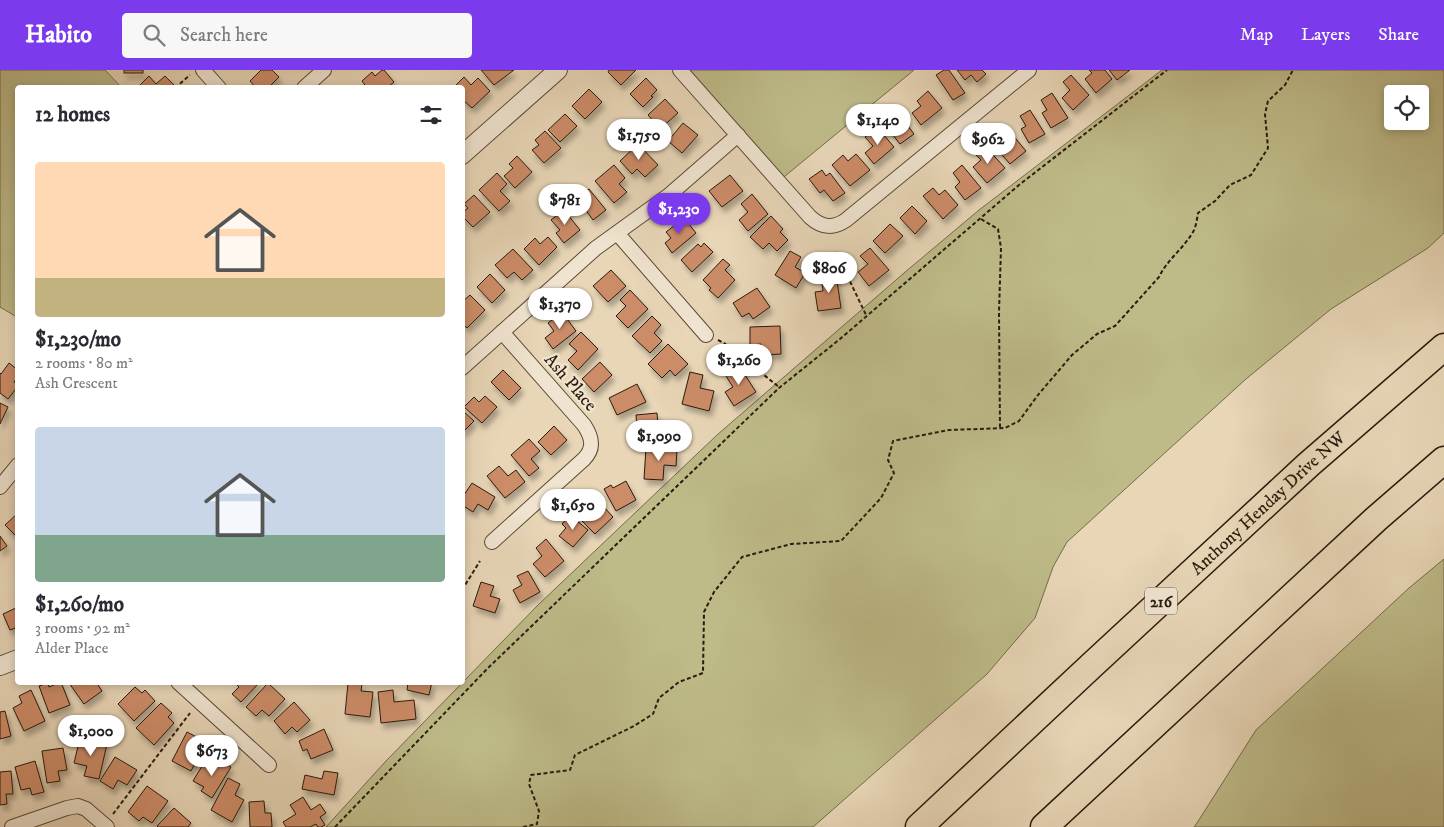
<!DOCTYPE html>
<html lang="en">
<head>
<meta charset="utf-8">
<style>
  body { margin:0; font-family:"IM FELL DW Pica",serif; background:#f7f7f7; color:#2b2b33; height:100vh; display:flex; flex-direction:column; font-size:19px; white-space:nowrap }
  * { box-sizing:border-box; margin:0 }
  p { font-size:16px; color:#7c7c81 }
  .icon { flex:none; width:28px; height:28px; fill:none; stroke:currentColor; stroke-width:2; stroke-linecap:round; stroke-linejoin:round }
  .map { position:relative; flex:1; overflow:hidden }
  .sheet { position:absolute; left:15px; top:15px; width:450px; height:600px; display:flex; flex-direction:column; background:#fff; border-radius:5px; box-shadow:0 2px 8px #0003 }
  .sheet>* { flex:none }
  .tools { position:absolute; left:1384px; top:15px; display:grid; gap:10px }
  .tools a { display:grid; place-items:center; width:45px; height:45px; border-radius:5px; background:#fff; box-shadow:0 2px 8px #0003; font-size:25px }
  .price { position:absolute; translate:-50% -42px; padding:0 11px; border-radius:18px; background:#fff; color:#222; font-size:16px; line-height:32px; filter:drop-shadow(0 1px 2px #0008) }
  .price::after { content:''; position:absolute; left:50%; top:30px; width:15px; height:11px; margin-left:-8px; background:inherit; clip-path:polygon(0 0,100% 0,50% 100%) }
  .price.active { background:#7c3aed; color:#fff }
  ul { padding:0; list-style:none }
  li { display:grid; align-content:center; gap:10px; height:265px; padding:0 20px }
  li span { display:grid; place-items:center; height:155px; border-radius:5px; color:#555 }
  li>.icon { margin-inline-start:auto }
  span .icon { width:90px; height:90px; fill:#fffc; stroke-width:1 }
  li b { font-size:21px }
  h2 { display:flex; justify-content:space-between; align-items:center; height:60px; padding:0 20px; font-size:21px }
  header { display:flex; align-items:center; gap:30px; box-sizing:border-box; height:70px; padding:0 25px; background:#7c3aed; color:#fff }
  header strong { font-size:24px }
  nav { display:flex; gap:28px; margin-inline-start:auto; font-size:18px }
  .search { width:350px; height:45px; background:#f7f7f7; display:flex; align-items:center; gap:12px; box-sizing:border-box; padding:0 18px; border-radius:5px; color:#7c7c81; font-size:19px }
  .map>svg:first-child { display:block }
</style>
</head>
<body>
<header>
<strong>Habito</strong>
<div class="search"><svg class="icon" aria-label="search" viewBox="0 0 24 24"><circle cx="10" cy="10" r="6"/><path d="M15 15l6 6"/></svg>Search here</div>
<nav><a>Map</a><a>Layers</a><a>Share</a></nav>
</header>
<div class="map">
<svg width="1444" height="757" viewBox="0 0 1444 757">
  <defs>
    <filter id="shadow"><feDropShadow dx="3" dy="5.5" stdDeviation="2.5" flood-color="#0004"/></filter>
  </defs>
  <rect width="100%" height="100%" fill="#e8d6b7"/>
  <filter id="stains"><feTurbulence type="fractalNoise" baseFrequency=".004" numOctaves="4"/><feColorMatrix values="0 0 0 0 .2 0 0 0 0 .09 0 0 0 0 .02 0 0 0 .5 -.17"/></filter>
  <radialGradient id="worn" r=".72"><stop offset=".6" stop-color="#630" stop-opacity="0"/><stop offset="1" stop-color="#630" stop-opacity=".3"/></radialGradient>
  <g fill="#bebb89" stroke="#746b4b" fill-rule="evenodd">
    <polygon points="0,0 105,0 121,17 18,18 17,247 0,237"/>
    <polygon points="680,0 914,0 779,111"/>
    <path d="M1162 0H1444V163L1428 178 1331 239 1246 309 1067 472 1053 497 1035 548 987 604 813 757H326L385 692 538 535 717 365 904 203 979 140ZM1392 24H1420V51H1392Z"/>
    <polygon points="1444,489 1444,757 1194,757 1197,753 1256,660 1409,518"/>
  </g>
  <g fill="#cc8c67" stroke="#291b0d" filter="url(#shadow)">
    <rect x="124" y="0" width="19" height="3"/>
    <polygon points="261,0 272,0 279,7 268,18 256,18 250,11"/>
    <polygon points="382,0 384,0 394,12 387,18 367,18 362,11 372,2 375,6"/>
    <polygon points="481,0 514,0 494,15"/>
    <polygon points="609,0 636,0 621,15 608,2"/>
    <polygon points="944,0 949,0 965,23 953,30 936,5"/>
    <polygon points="957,0 982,0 986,4 977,12 971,5 965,10"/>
    <polygon points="1089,0 1105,0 1112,9 1096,23 1085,9 1092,3"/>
    <polygon points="1109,0 1130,0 1117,10"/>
    <polygon points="1071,5 1089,25 1073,40 1062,28 1070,20 1063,12"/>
    <polygon points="149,6 156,14 165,6 175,16 173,18 137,18"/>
    <polygon points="464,7 471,15 478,8 490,21 472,38 462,29 462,18 453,18"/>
    <polygon points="646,8 657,20 651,26 653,27 643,37 630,24"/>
    <polygon points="589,19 602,32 585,49 572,36"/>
    <polygon points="928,21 942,38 921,55 912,43 921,36 917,31"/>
    <polygon points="1052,23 1068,48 1051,58 1042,43 1047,40 1041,30"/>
    <polygon points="665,29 678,43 660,59 648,45"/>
    <polygon points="1030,40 1045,64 1029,73 1021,59 1026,56 1020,46"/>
    <polygon points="565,44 577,56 560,72 548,60"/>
    <polygon points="899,44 914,64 900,74 885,55"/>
    <polygon points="683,53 698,65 682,83 668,71"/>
    <polygon points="877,57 894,77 874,94 865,83 873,76 865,67"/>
    <polygon points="1006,57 1026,81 1010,94 996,78 1003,73 996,65"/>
    <polygon points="545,61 561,78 544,93 532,80 539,75 535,70"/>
    <polygon points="638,74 658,95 645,107 637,99 632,104 620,91"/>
    <polygon points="986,77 1005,98 987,113 973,97 981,90 976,85"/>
    <polygon points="856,84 870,100 850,116 832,95 843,85 848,91"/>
    <polygon points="517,86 532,102 515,118 504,106 513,98 509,94"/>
    <polygon points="614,95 625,108 619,114 627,122 614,133 595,111"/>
    <polygon points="962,95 981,118 965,130 955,117 960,112 953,103"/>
    <polygon points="822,100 826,106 830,103 845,123 833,131 824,120 820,123 809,109"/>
    <polygon points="497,103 507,114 500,121 510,131 499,141 479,120"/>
    <polygon points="730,105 743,121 722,137 709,121"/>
    <polygon points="933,118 939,125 945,120 958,135 943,149 923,126"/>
    <polygon points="589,119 606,140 593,150 577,128"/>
    <polygon points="752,124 768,144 748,161 739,150 748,142 741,134"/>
    <polygon points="474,125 490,142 473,157 462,146 462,143 468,138 464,134"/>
    <polygon points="912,136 927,151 915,164 900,148"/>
    <polygon points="564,140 580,160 564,173 556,163 560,160 551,150"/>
    <polygon points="771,146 783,159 780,162 788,170 777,181 769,173 763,179 750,167"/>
    <polygon points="684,148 696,163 672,183 665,173 671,168 666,162"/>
    <polygon points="890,154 903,166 885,183 873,171"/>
    <polygon points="548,167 557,177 539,195 524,179 535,168 540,174"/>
    <polygon points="704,173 713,182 692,202 681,190 698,174 701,177"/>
    <polygon points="870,178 889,200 869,216 858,202 868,194 860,186"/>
    <polygon points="513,179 533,200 522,210 514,202 507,208 495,195"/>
    <polygon points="790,181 801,187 795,197 805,203 796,218 775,205"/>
    <polygon points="723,189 730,195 725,200 735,210 718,228 709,220 711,218 703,210"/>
    <polygon points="611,200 626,216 608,232 593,216"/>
    <polygon points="490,204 505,220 492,233 477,217"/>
    <polygon points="836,204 841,238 818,241 815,222 823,221 821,206"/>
    <polygon points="757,218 770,237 753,249 749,243 742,247 733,233"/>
    <polygon points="630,220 648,239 628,258 616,246 626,236 620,230"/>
    <polygon points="470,225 485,240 467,258 462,253 462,232"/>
    <polygon points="562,242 576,261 553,279 545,268 554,261 548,253"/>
    <polygon points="652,246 661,255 654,263 662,271 650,283 632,266"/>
    <polygon points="780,256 781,284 762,285 761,274 750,275 750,257"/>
    <polygon points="581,262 598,279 578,300 568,290 577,281 569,274"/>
    <polygon points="668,274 688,294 675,306 670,300 662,308 648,294"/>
    <polygon points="600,292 612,305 594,322 582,309"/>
    <polygon points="9,293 18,300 18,307 14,312 18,314 18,316 8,329 0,323 0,303 1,304"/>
    <polygon points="738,294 756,322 734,336 725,322 733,317 724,303"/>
    <polygon points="503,300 521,318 509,330 491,312"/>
    <polygon points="690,302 703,305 700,318 714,321 709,341 682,334"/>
    <polygon points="637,314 646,332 617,345 609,328"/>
    <polygon points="485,326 497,337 482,353 464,337 474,327 479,332"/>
    <polygon points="0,333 8,337 0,354"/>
    <polygon points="462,340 474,351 462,363"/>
    <polygon points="657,343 659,370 638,373 636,345"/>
    <polygon points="554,356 567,370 551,385 538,372"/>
    <polygon points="529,369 540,381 531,389 539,398 529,406 511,385"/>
    <polygon points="646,378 677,379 676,396 664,395 663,410 644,409"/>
    <polygon points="499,396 508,406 516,400 525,412 505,428 487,406"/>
    <polygon points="626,411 636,430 616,441 604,419 611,415 613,418"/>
    <polygon points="472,413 495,427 488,440 478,434 473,442 462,435 462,428"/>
    <polygon points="593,425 613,447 595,464 582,451 587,445 580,438"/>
    <polygon points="18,443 18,467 17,467 5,455"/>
    <polygon points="570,445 588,460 573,477 559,466 566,458 562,454"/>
    <polygon points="0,466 7,476 0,481"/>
    <polygon points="546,469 564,491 545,507 533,494 542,486 536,478"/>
    <polygon points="528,501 540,522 520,533 513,520 522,515 517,506"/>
    <polygon points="481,512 494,516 490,526 500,529 495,543 473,536"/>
    <polygon points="18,537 18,557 10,560 3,544"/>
    <polygon points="61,612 70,635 49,643 39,616 48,613 49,617"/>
    <polygon points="71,612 96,612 102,621 84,634 69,613"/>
    <polygon points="234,612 260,612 241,632 232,624 239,617"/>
    <polygon points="408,612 432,612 429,625 407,620"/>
    <polygon points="268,613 285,629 269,646 262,640 256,646 246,637"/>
    <polygon points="348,613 362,614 361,621 373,622 370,647 345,644"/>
    <polygon points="135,617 142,623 145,620 155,631 134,651 118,634"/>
    <polygon points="31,620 45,651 24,661 13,638 22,633 19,626"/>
    <polygon points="393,620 394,632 414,630 416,649 381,653 378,622"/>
    <polygon points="294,632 310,650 297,662 292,657 285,664 274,651"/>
    <polygon points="161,633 172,643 168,647 174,653 154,675 136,658"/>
    <polygon points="5,641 11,666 0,669 0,642"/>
    <polygon points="324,659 333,680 311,689 307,679 303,681 299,671"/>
    <polygon points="187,662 206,672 191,701 172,691"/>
    <polygon points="80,668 107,674 99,709 84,706 87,696 74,693"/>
    <polygon points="63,678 67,700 58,701 60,711 47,713 42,681"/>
    <polygon points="115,687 137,700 127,715 118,710 113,719 100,711"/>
    <polygon points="219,690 231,697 212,728 201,721 204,717 193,711 205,691 215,697"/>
    <polygon points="35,691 44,722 32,725 30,718 21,720 15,697"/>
    <polygon points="11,701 13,724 6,724 7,734 0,735 0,702"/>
    <polygon points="324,701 338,703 334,725 302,719 305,705 322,709"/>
    <polygon points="228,708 240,714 235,725 244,730 232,752 211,740"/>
    <polygon points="147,716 168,731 152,753 143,747 139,751 128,742"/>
    <polygon points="303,727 311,740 320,734 326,743 320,747 325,755 321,757 318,757 316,754 310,757 286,757 283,752 296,744 290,735"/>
    <polygon points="264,731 265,743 271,743 272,757 250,757 249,732"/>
    <polygon points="174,738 191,753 188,757 158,757 157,756"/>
  </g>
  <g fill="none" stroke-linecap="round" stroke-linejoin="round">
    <g stroke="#594a38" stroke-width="16">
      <g id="minor">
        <polyline points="203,0 219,18"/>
        <path d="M680 0 810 147C822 158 833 159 846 150L1029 0"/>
        <polyline points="304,18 324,0"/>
        <polyline points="617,163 706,265"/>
        <polyline points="462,298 596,178 668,126 738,65"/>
        <polyline points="0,417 18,395"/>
        <path d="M492 472 584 389C595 378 592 367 584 355L502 262"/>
        <polyline points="178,612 269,695"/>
        <polyline points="12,757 67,738 78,736 86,739 107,757"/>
      </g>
    </g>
    <g stroke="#594a38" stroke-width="20">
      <g id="tertiary">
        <polyline points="462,85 558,0"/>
        <polyline points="0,596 18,589"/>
      </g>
    </g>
    <g stroke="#291b0d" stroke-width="29">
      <g id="motorway">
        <path id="s1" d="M919 757 1091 596 1308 395 1444 277"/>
        <polyline points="1044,757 1376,449 1444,390"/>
      </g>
    </g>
    <g stroke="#291b0d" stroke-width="2" stroke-dasharray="4 2.5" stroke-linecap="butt">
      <polyline points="175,18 190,5"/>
      <polyline points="981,149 998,159 1001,178 999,242 1000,358"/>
      <polyline points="836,182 866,245"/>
      <polyline points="718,270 724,273 779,317"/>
      <polyline points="462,520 480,491"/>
      <polyline points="113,744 190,643"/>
      <polyline points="335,757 488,598 779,318 840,269 1019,115 1167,0"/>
      <path d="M523 757 537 754 539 741 529 714 531 705 570 700 575 685 634 656 653 644 659 628 679 612 703 603 704 542 714 522 742 487 791 474 841 471 881 428 894 403 888 390 893 371 949 360 1005 358 1019 351 1038 325 1072 285 1097 264 1115 256 1159 207C1167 190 1183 179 1193 162 1196 157 1197 149 1198 143L1215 131 1230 115 1251 105 1268 78 1265 44 1268 31 1285 15 1293 0"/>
    </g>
    <use href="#minor" stroke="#f0e4d0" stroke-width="14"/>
    <use href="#tertiary" stroke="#f0e4d0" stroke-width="18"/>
    <use href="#motorway" stroke="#e8d6b7" stroke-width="26"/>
  </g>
  <g text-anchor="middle" stroke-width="4.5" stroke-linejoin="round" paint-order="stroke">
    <rect fill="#f0e4d0" stroke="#655748" stroke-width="1" x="1145" y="517.5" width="32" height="27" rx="4"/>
    <g font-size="16" font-weight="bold" fill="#291b0d">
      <text x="1161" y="537">216</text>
    </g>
    <g font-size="18" fill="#291b0d" stroke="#f0e4d0">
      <text transform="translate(571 312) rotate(49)" y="6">Ash Place</text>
      <text dy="6" stroke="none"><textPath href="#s1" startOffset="476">Anthony Henday Drive NW</textPath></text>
    </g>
  </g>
  <rect width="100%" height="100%" filter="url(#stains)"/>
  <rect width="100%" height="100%" fill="url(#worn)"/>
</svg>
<div class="tools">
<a><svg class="icon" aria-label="locate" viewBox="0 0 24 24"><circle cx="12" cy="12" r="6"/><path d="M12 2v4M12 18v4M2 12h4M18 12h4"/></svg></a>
</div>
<b class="price" style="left:878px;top:76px">$1,140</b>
<b class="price" style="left:639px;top:91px">$1,750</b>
<b class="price" style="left:988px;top:95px">$962</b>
<b class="price" style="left:565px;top:156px">$781</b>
<b class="price active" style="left:679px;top:165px">$1,230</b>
<b class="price" style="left:829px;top:224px">$806</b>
<b class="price" style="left:560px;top:260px">$1,370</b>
<b class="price" style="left:739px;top:316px">$1,260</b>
<b class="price" style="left:659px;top:392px">$1,090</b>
<b class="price" style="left:573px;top:461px">$1,650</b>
<b class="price" style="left:91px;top:687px">$1,000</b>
<b class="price" style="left:212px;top:707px">$673</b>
<section class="sheet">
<h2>12 homes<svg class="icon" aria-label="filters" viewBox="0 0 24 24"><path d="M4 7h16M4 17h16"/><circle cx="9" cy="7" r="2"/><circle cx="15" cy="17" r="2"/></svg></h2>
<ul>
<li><span style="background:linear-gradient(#ffd9b3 75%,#c2b280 0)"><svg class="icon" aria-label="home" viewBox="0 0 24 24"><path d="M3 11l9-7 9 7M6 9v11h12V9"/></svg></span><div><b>$1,230/mo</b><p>2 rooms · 80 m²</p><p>Ash Crescent</p></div></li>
<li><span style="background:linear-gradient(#c9d6e8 70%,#7fa58c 0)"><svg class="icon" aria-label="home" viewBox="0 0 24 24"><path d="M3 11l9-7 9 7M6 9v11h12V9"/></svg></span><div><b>$1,260/mo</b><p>3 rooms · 92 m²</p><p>Alder Place</p></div></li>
</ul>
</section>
</div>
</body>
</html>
